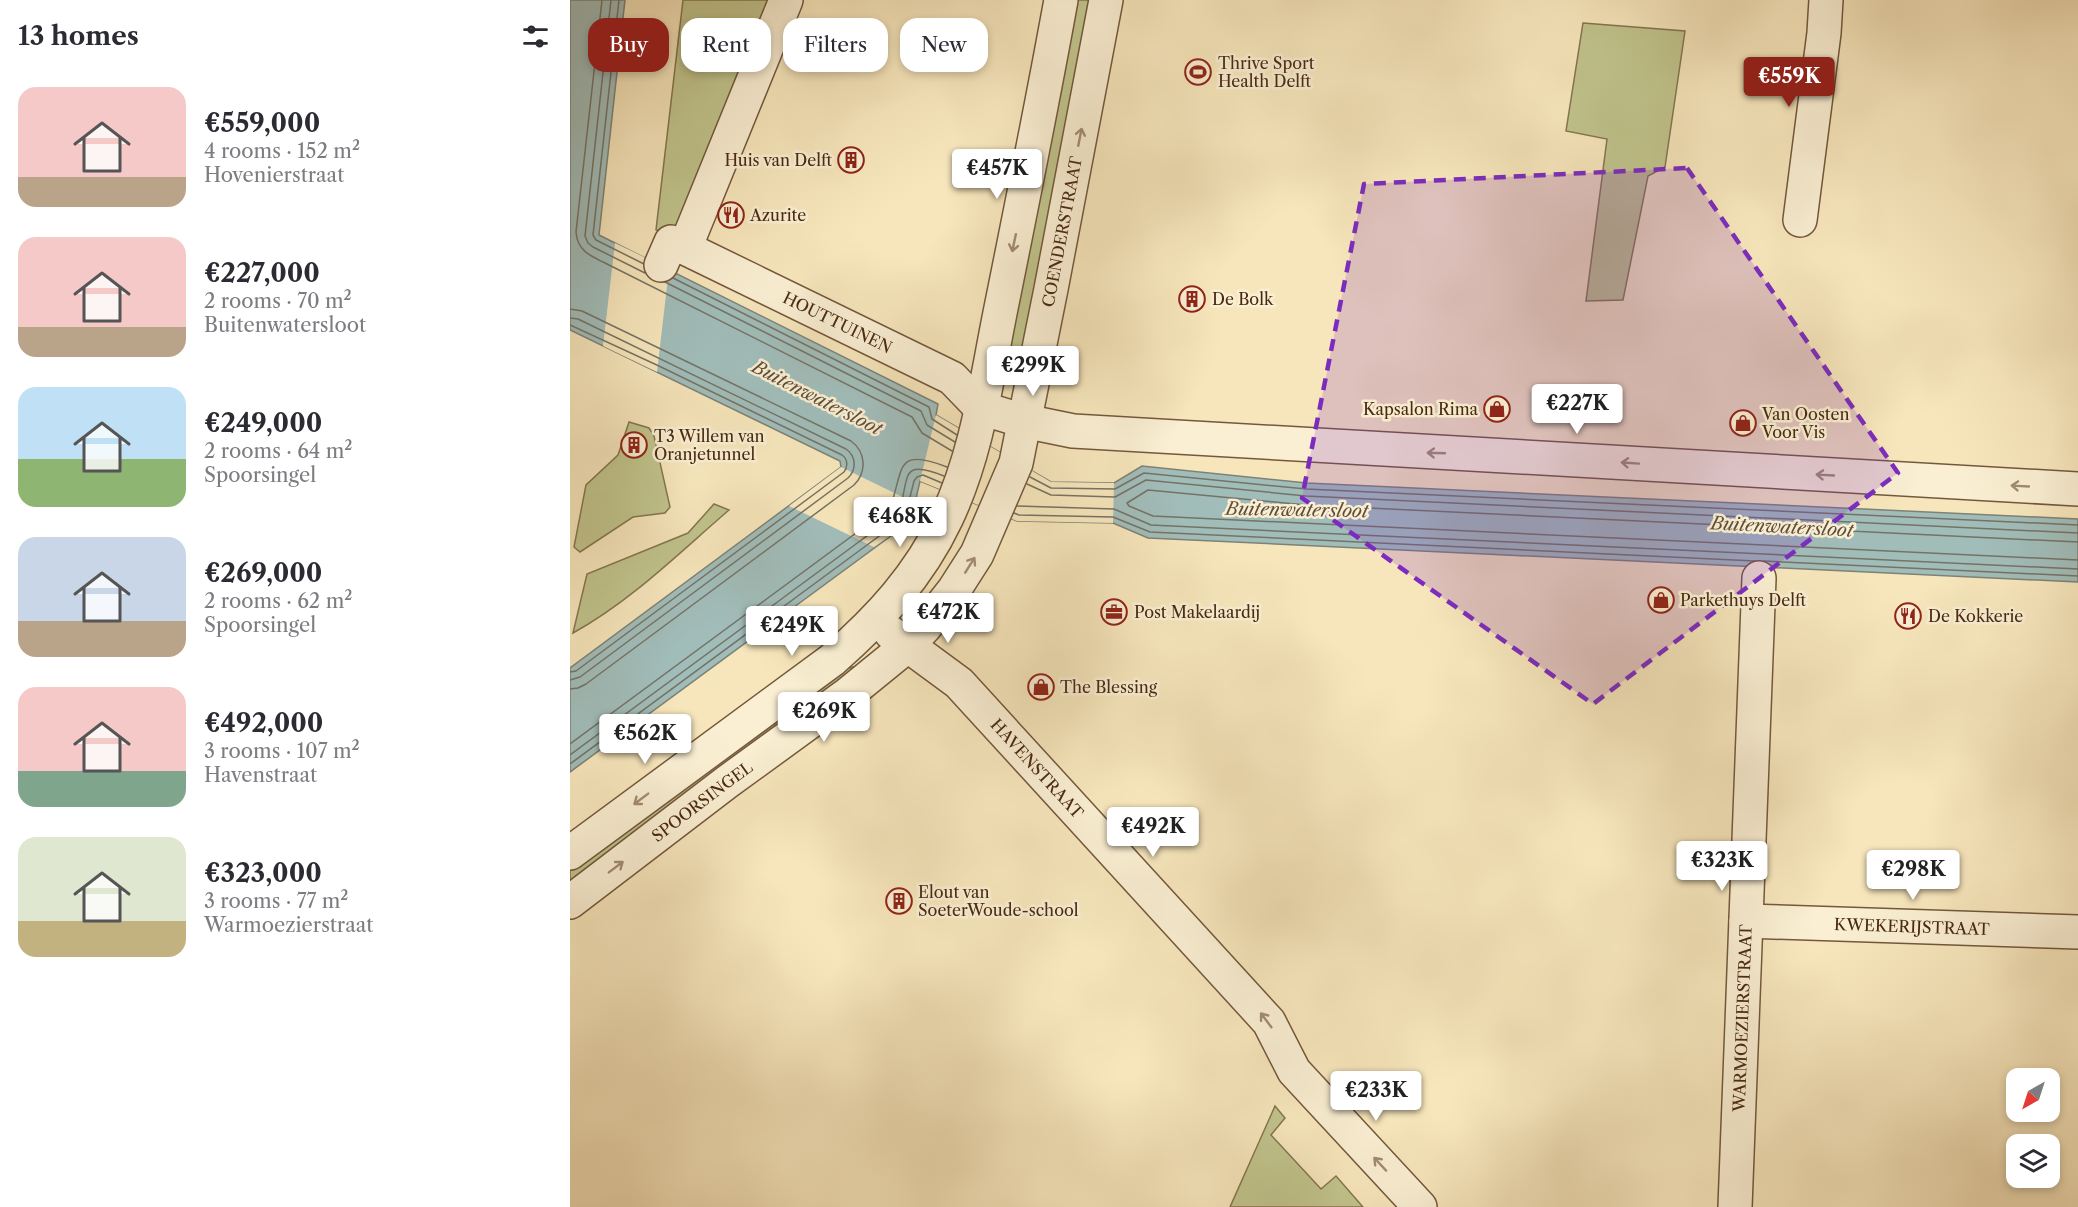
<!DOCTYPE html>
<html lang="en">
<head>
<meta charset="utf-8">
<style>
  body { margin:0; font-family:"Libre Caslon Text",serif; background:#f7f7f7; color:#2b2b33; height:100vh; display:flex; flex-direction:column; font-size:22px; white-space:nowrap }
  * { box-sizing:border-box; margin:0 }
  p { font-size:20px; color:#7c7c81 }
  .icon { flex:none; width:33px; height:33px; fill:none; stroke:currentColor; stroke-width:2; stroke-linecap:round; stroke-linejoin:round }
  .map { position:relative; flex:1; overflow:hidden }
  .details { display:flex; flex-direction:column; background:#fff; width:570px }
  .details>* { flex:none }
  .banner { position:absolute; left:18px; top:18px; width:570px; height:54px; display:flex; gap:12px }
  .needle { width:39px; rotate:219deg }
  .controls { position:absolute; left:1436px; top:1068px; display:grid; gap:12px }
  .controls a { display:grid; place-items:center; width:54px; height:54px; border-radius:12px; background:#fff; box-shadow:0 3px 9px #0003; font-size:30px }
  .price { position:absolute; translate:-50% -51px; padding:0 14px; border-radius:6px; background:#fff; color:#222; font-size:20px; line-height:39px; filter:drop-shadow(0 2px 3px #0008) }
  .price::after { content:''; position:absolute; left:50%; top:36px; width:18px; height:14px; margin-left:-9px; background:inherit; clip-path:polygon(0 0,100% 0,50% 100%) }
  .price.on { background:#8f2418; color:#fff }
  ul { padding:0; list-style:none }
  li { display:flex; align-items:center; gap:18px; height:150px; padding:0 18px }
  li span { display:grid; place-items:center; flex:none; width:168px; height:120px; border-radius:18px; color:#555 }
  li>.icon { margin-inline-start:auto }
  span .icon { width:72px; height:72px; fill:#fffc; stroke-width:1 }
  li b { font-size:26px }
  h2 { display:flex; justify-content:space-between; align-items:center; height:72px; padding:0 18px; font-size:26px }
  .tag { padding:0 21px; border-radius:18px; background:#fff; box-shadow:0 3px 9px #0003; font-size:21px; line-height:54px }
  .tag.on { background:#8f2418; color:#fff }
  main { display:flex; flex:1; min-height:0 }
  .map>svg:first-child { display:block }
</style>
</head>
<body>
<main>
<section class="details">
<h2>13 homes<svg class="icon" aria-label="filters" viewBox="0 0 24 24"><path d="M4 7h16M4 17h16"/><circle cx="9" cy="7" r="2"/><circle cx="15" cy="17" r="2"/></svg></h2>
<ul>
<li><span style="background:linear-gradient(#f6c9c9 75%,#b9a48a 0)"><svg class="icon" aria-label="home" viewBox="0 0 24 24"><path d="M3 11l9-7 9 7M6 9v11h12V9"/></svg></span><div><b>€559,000</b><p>4 rooms · 152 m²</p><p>Hovenierstraat</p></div></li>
<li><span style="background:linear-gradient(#f6c9c9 75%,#b9a48a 0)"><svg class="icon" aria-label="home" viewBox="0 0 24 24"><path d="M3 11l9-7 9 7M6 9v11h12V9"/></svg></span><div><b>€227,000</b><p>2 rooms · 70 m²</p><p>Buitenwatersloot</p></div></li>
<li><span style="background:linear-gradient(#bfe0f5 60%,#8fb573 0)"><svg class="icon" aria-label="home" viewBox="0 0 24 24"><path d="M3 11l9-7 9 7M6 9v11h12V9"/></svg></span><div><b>€249,000</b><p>2 rooms · 64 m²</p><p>Spoorsingel</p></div></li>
<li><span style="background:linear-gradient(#c9d6e8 70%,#b9a48a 0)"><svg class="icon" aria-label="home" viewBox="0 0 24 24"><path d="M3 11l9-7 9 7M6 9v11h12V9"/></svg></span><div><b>€269,000</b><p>2 rooms · 62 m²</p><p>Spoorsingel</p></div></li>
<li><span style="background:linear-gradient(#f6c9c9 70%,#7fa58c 0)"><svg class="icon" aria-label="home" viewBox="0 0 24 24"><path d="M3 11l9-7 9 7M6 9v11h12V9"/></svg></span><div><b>€492,000</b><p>3 rooms · 107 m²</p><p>Havenstraat</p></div></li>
<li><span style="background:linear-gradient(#dfe7d0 70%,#c2b280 0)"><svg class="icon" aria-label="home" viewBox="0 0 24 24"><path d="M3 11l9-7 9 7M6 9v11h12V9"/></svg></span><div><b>€323,000</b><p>3 rooms · 77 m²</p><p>Warmoezierstraat</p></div></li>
</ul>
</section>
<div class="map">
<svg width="1508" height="1207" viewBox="0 0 1508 1207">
  <rect width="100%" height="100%" fill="#f7e6bc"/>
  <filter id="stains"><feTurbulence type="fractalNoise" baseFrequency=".00333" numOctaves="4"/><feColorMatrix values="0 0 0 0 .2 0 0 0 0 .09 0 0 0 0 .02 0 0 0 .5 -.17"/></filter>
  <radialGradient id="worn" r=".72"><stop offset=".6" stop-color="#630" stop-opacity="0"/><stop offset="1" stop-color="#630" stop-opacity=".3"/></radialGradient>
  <g fill="#c1c48d" stroke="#85764f" stroke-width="1.5">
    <polygon points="113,0 233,0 135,240 86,230"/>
    <polygon points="503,0 528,0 455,380 432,376"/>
    <polygon points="1013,23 1115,31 1095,167 1078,176 1053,300 1016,301 1037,139 996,131"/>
    <polygon points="59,422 79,428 84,436 100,507 95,513 63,517 10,552 4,547 16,485 48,455"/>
    <path d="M144 504 159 510C109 553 61 601 3 633L17 574 118 533Z"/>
    <polygon points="291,665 0,887 0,869 260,677 275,669"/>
    <polygon points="705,1106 715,1118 701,1135 751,1189 766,1176 793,1207 660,1207"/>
  </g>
  <polygon fill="#a1bdba" stroke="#7e8276" stroke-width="1.5" points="0,0 55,0 29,235 368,404 366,415 481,482 544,483 572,466 737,483 1508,519 1508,582 578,538 543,523 447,521 350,481 341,521 0,772 0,668 271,467 270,461 0,330"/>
  <g fill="#f7e6bc">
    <polygon points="45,243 99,269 87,372 33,346"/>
    <polygon points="366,415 481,482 544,483 543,523 447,521 350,481"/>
    <polygon points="271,467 345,503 341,521 304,547 219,506"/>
  </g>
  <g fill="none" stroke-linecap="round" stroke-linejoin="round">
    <g stroke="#757366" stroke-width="1.5">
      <path d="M32 0 6 232C7 250 20 256 35 263L342 417 352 433 382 451"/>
      <polyline points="41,0 15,236 18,243 23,247 75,273"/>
      <polyline points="49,0 23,235 26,240 74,264"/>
      <polyline points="103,278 359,407 362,419 387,435"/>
      <polyline points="95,282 351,411 357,425 385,442"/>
      <path d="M0 309 12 311 281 441C296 452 297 472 284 485L16 684 8 688 0 689"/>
      <path d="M0 318 8 319 276 449C286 456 287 469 278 478L10 677 0 680"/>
      <path d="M0 325 89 366 272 455C278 459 278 467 274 472L6 671 0 672"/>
      <polyline points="460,477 481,488 545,489 574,473 736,489 1508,525"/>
      <polyline points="457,484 481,495 545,497 576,480 736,496 1508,533"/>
      <polyline points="447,506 544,509 581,525 1508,569"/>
      <polyline points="444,513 449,515 543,517 580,532 1185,561"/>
      <polyline points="1508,542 736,505 578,490 557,503 559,506 583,516 1508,560"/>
      <polyline points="1194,561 1508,576"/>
      <path d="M0 744 320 508C334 470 324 446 377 467"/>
      <path d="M0 755 328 513C341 480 327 457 374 476"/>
      <polyline points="0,764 335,517 344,481 347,477 353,475 372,483"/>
    </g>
    <g stroke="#74583c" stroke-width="36">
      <g id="minor">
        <polyline points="1230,220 1254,33 1256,0"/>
        <polyline points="115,248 216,0"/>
        <path id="s1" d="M91 265 101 242 115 248 382 378 411 408"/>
        <polyline points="411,408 454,421 503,431 1508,489"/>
        <path id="s2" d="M321 633 389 683 699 1022 724 1071 850 1207"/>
        <path d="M0 853 262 660C309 619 349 576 376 519 407 454 416 383 430 313 451 209 472 105 491 0"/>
        <path id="s3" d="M0 902 157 782 278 694 337 646 354 628 384 590 407 554 446 463 481 289 536 0"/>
        <path id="s4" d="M1176 921 1508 932"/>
        <path id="s5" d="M1165 1207 1189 578"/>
      </g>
    </g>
    <use href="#minor" stroke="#faefd3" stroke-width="33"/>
  </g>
  <defs><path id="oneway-shaft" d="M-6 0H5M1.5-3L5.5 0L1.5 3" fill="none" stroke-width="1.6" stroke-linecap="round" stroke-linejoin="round" transform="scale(1.5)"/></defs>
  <g stroke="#a28c72">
    <use href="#oneway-shaft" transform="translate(510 137) rotate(-79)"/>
    <use href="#oneway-shaft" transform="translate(444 243) rotate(102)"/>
    <use href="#oneway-shaft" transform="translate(866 453) rotate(-178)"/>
    <use href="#oneway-shaft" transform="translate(1060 463) rotate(-176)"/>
    <use href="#oneway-shaft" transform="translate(1255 475) rotate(-177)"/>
    <use href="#oneway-shaft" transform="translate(1450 486) rotate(-177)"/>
    <use href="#oneway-shaft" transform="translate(400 565) rotate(-58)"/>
    <use href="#oneway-shaft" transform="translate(71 799) rotate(143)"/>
    <use href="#oneway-shaft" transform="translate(46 867) rotate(-37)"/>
    <use href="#oneway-shaft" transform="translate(696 1020) rotate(-127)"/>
    <use href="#oneway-shaft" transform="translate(810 1164) rotate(-133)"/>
  </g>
  <path fill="#7b2cbf" fill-opacity="0.2" stroke="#7b2cbf" stroke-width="4.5" stroke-dasharray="12 8" stroke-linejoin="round" d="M1117 168 1328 473 1023 704 732 498 794 184Z"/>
  <defs>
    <g id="stadium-ring" transform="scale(1.35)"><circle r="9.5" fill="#faefd3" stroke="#8f2418" stroke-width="1.5"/><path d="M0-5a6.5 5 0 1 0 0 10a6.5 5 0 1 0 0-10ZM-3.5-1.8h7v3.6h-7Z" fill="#8f2418"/></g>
    <g id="building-ring" transform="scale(1.35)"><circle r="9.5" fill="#faefd3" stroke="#8f2418" stroke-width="1.5"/><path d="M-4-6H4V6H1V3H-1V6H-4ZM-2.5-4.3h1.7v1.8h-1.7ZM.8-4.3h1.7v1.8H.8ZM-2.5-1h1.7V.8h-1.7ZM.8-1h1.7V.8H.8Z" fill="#8f2418"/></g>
    <g id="restaurant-ring" transform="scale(1.35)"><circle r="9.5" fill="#faefd3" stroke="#8f2418" stroke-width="1.5"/><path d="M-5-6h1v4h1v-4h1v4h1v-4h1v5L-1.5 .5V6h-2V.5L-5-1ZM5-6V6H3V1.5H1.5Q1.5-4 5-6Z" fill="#8f2418"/></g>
    <g id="shop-ring" transform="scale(1.35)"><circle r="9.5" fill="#faefd3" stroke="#8f2418" stroke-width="1.5"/><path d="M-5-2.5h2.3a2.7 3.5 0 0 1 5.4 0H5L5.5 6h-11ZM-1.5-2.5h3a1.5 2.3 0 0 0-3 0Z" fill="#8f2418"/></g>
    <g id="office-ring" transform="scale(1.35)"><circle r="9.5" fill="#faefd3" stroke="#8f2418" stroke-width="1.5"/><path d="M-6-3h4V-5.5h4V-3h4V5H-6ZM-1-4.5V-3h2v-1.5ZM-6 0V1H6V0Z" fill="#8f2418"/></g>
  </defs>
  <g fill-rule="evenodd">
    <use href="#stadium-ring" x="628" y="72"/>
    <use href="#building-ring" x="281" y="160"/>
    <use href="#restaurant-ring" x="161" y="215"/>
    <use href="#building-ring" x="622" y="299"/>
    <use href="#shop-ring" x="927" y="409"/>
    <use href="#shop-ring" x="1173" y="423"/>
    <use href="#building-ring" x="64" y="445"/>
    <use href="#shop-ring" x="1091" y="600"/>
    <use href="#office-ring" x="544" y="612"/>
    <use href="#restaurant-ring" x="1338" y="616"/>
    <use href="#shop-ring" x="471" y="687"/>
    <use href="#building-ring" x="329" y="901"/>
  </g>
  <g text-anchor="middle" stroke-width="5" stroke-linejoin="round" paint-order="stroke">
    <g font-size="16" fill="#492911" stroke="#faefd3" text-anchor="start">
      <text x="648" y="69">Thrive Sport<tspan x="648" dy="18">Health Delft</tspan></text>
      <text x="262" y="166" text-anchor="end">Huis van Delft</text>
      <text x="180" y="221">Azurite</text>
      <text x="642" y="305">De Bolk</text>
      <text x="908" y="415" text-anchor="end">Kapsalon Rima</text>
      <text x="1192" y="420">Van Oosten<tspan x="1192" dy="18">Voor Vis</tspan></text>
      <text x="84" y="442">T3 Willem van<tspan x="84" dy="18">Oranjetunnel</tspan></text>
      <text x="1110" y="606">Parkethuys Delft</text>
      <text x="564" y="618">Post Makelaardij</text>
      <text x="1358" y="622">De Kokkerie</text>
      <text x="490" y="693">The Blessing</text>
      <text x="348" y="898">Elout van<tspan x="348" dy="18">SoeterWoude-school</tspan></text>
    </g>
    <g font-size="16" fill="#492911" stroke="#faefd3">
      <text dy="6" stroke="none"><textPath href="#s3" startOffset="874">COENDERSTRAAT</textPath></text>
      <text dy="6" stroke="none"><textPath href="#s1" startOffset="210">HOUTTUINEN</textPath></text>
      <text dy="6" stroke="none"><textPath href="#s2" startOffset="200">HAVENSTRAAT</textPath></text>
      <text dy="6" stroke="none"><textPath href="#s3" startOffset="166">SPOORSINGEL</textPath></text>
      <text dy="6" stroke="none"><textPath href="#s4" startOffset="166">KWEKERIJSTRAAT</textPath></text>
      <text dy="6" stroke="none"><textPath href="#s5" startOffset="189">WARMOEZIERSTRAAT</textPath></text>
    </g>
    <g font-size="18" font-style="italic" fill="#5f4e3b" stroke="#faefd3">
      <text transform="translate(247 398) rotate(27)" y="6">Buitenwatersloot</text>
      <text transform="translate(727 510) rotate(1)" y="6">Buitenwatersloot</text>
      <text transform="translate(1212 527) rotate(3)" y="6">Buitenwatersloot</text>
    </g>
  </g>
  <rect width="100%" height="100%" filter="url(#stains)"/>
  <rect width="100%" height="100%" fill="url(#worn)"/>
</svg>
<div class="controls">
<a><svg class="needle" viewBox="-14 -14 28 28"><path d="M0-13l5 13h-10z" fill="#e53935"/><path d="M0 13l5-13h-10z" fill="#7c7c81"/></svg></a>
<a><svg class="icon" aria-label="layers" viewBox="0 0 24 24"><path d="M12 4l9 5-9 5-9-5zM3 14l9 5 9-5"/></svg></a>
</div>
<b class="price on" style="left:1219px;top:108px">€559K</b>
<b class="price" style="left:427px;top:200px">€457K</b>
<b class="price" style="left:463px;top:397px">€299K</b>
<b class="price" style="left:1007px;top:435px">€227K</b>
<b class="price" style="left:330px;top:548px">€468K</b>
<b class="price" style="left:378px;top:644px">€472K</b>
<b class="price" style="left:222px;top:657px">€249K</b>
<b class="price" style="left:254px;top:743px">€269K</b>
<b class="price" style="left:75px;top:765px">€562K</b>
<b class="price" style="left:583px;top:858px">€492K</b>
<b class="price" style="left:1152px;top:892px">€323K</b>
<b class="price" style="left:1343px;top:901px">€298K</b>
<b class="price" style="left:806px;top:1122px">€233K</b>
<div class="banner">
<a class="tag on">Buy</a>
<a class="tag">Rent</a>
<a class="tag">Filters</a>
<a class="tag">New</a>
</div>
</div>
</main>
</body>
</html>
